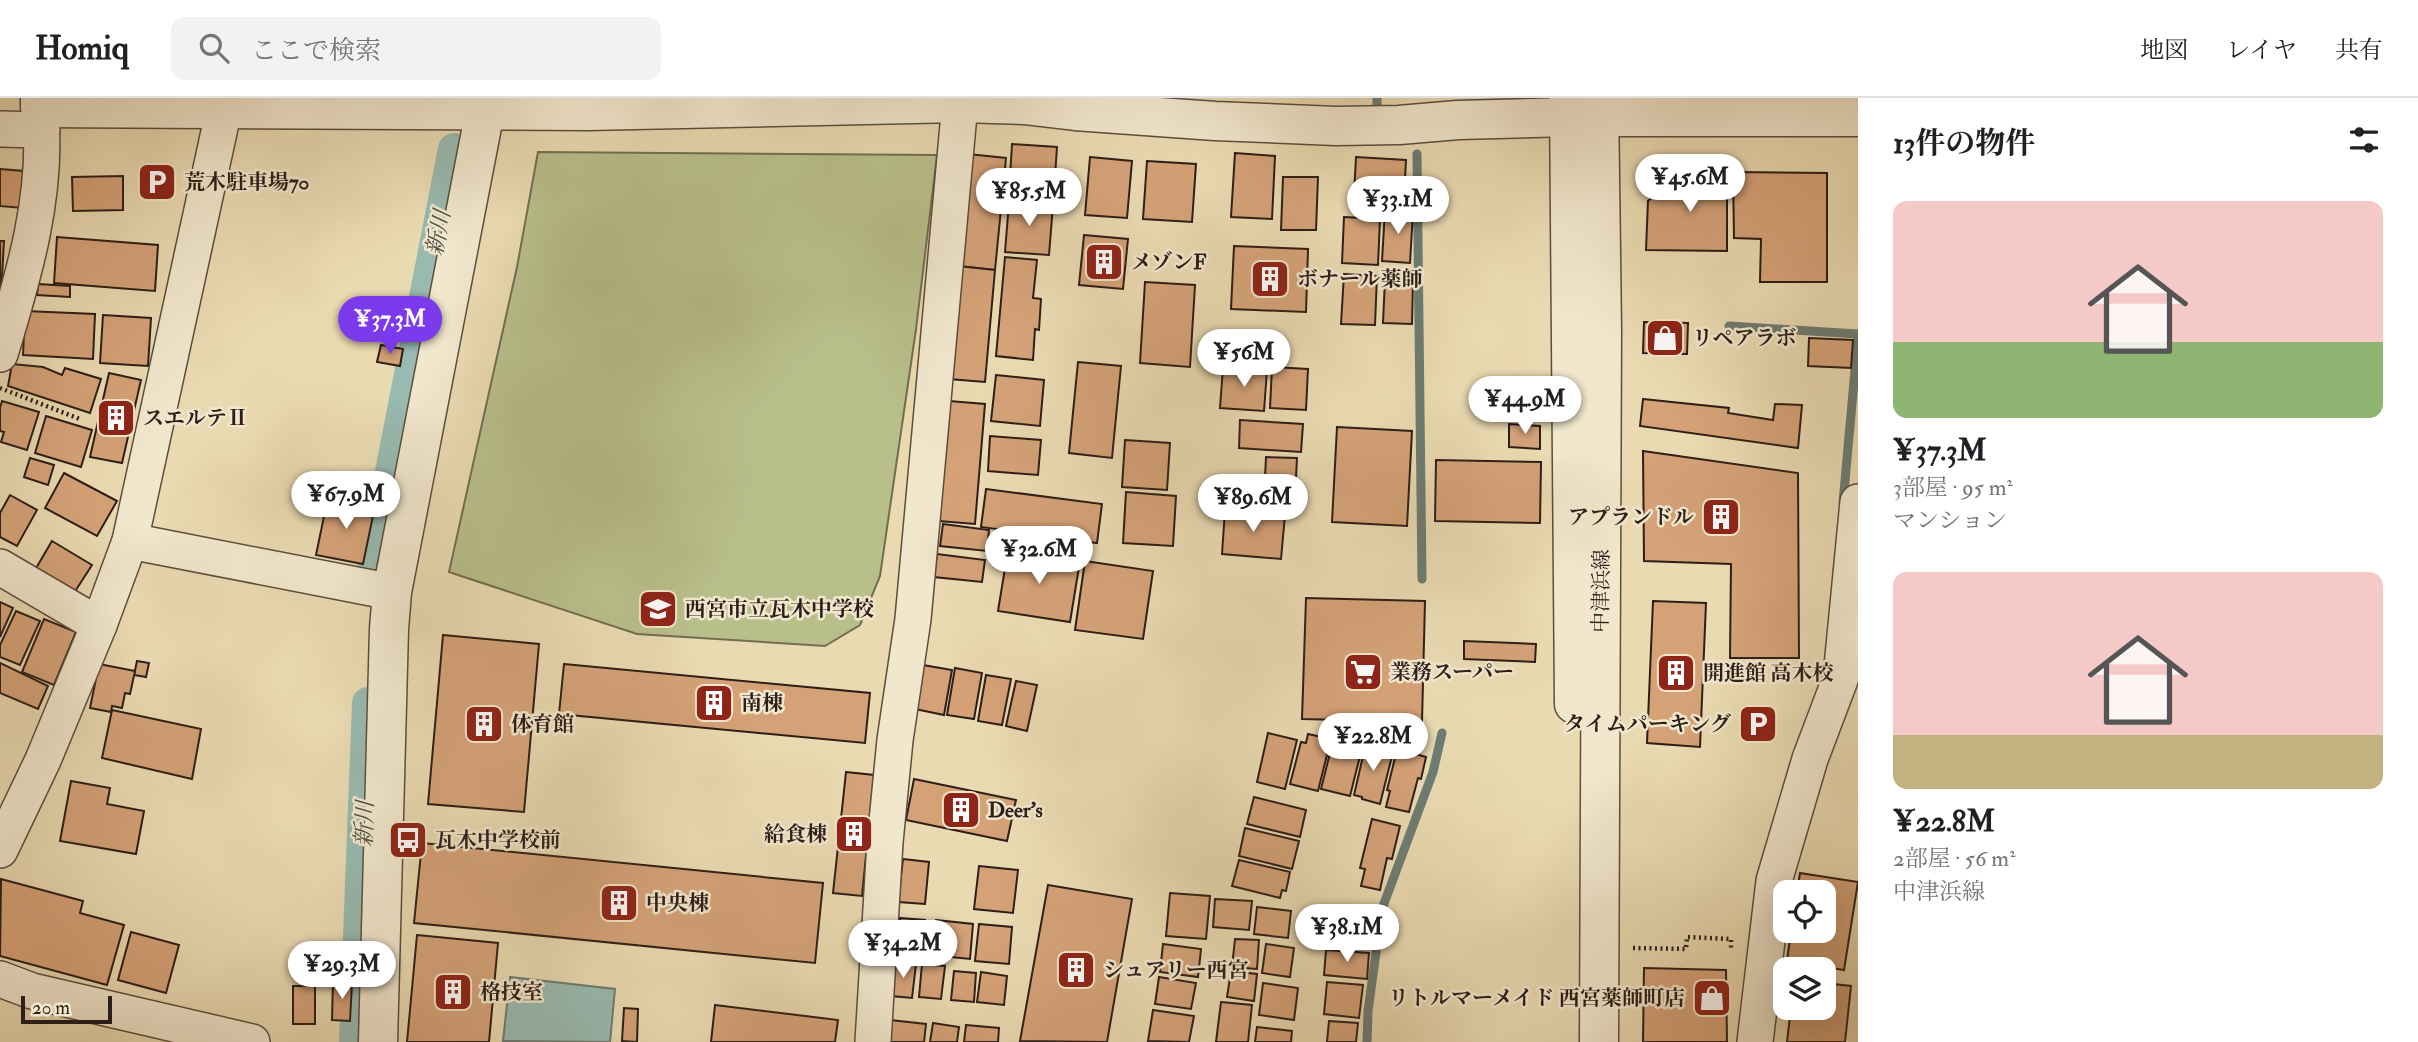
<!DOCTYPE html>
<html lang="ja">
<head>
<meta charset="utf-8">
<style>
  body { margin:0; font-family:"IM FELL Double Pica","Noto Serif JP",serif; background:#f2f2f2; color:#202124; height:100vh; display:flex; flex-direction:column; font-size:26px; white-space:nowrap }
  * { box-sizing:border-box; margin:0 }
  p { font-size:23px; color:#757577 }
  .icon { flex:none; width:38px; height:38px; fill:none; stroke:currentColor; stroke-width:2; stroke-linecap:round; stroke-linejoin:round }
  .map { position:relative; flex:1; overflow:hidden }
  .sheet { display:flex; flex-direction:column; background:#fff; width:560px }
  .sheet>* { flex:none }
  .tools { position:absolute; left:1773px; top:782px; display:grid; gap:14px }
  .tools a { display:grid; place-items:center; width:63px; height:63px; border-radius:14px; background:#fff; box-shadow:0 7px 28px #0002; font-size:35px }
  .scale { position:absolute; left:21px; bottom:18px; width:91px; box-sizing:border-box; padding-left:7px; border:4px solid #2d1e18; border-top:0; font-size:19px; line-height:24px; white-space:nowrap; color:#2d1e18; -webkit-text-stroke:5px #f1e7cd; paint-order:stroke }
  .price { position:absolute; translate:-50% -60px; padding:0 16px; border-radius:24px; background:#fff; color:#222; font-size:23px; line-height:46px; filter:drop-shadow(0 2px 4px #0008) }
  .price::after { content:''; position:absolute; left:50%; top:42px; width:21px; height:16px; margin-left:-10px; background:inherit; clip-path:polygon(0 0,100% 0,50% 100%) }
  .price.selected { background:#7c3aed; color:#fff }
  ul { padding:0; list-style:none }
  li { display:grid; align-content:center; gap:14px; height:371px; padding:0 35px }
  li span { display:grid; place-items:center; height:217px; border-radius:14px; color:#555 }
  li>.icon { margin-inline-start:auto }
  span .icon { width:126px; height:126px; fill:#fffc; stroke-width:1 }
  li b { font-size:30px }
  h2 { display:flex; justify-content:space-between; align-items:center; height:84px; padding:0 35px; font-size:30px }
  header { display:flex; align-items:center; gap:42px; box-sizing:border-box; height:98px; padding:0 35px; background:#fff; border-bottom:2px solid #e0e0e0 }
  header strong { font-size:33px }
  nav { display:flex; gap:38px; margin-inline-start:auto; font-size:24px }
  .search { width:490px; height:63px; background:#f2f2f2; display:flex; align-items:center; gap:18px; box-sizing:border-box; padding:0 24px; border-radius:14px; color:#757577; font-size:26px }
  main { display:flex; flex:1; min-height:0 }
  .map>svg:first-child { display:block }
</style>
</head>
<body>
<header>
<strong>Homiq</strong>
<div class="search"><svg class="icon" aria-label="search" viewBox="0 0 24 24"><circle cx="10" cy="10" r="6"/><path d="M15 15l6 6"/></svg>ここで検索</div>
<nav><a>地図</a><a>レイヤ</a><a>共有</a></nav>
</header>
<main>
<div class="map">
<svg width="1858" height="944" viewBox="0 0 1858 944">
  <rect width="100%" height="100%" fill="#eadab2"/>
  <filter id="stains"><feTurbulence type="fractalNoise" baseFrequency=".00286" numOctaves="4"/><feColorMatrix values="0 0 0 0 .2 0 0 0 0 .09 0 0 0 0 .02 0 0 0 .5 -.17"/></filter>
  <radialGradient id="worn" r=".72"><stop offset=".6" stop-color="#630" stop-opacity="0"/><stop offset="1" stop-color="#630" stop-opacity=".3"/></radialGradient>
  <polygon fill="#b8bf8b" stroke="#726e52" stroke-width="2" points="538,54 937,57 916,231 880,478 860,527 825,548 637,536 449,474 517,169"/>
  <polygon fill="#98bab0" stroke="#6d7c73" stroke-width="2" points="510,879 615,891 610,944 503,943"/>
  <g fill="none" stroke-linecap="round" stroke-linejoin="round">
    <g stroke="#6d7c73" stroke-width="9">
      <polyline points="1377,0 1377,11"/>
      <polyline points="1417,56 1422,481"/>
      <polyline points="1729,228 1858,236"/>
      <polyline points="1843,405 1858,239"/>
      <polyline points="1367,944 1368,913 1382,811 1433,674 1442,635"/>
    </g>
    <g stroke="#98bab0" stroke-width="32">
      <polyline points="373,466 454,51"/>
      <polyline points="355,943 368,605"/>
    </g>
  </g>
  <g fill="#d5a278" stroke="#2d1e18" stroke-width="2">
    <polygon points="1012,46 1057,49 1054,93 1020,91 1021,80 1010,79"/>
    <polygon points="1235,55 1275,58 1272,121 1231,119"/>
    <polygon points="968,56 1006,60 995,172 958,168"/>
    <polygon points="1090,59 1132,63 1127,120 1085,117"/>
    <polygon points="1356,59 1406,62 1404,100 1354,98"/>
    <polygon points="1147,63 1196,66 1192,124 1143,121"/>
    <polygon points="0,71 24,73 22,110 0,108"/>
    <polygon points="1682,73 1727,74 1727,153 1646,152 1648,103"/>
    <polygon points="1733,74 1827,75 1827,184 1760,184 1761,141 1734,140"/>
    <polygon points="123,78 123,112 73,113 72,79"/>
    <polygon points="1283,79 1318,79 1316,132 1281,132"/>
    <polygon points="1009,104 1053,107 1049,157 1005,154"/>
    <polygon points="1385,112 1413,114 1410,165 1382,163"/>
    <polygon points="1344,119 1380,121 1378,167 1342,165"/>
    <polygon points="1084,137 1128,141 1123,191 1079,187"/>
    <polygon points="57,139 158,147 155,193 54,185"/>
    <polygon points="0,143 4,143 1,197 0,197"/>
    <polygon points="1234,148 1308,151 1306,214 1231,211"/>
    <polygon points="1005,159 1037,162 1033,200 1041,201 1039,232 1035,231 1033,262 996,258"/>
    <polygon points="958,168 995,172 985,284 949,281"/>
    <polygon points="1344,176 1377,178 1375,227 1341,226"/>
    <polygon points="1385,182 1413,184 1412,226 1383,225"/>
    <polygon points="1145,184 1195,187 1190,269 1140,265"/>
    <polygon points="38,186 70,188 70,199 37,197"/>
    <polygon points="25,213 95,216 93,261 23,257"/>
    <polygon points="103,217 151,220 148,268 100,265"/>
    <polygon points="1644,224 1688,225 1687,256 1643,255"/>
    <polygon points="1809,240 1853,242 1851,270 1808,268"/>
    <polygon points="381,247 403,251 400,268 377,264"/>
    <polygon points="1078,264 1121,268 1112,360 1069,355"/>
    <polygon points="12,266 43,269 62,277 65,270 101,281 90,315 8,288"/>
    <polygon points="1223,269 1267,272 1264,313 1220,310"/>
    <polygon points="1272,269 1308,271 1306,312 1270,310"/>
    <polygon points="109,275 141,282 122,365 90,359"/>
    <polygon points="996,277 1044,282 1040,328 991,323"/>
    <polygon points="1643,301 1729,310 1728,315 1773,322 1775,306 1802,307 1798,350 1640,328"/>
    <polygon points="2,303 39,314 27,352 1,344 4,334 0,333 0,310"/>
    <polygon points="949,303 985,306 975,426 939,423"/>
    <polygon points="46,318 92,332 81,369 35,355"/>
    <polygon points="1240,322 1303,326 1301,354 1239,350"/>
    <polygon points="1509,326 1540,328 1540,351 1509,349"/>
    <polygon points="1337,329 1412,333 1407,428 1332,424"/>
    <polygon points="990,338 1041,342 1038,377 988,373"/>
    <polygon points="1125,342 1170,345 1167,392 1122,389"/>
    <polygon points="1643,353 1798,375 1799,560 1730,560 1731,466 1644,463"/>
    <polygon points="1266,359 1297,360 1295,400 1264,399"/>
    <polygon points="30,360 54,367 48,387 24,379"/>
    <polygon points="1436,362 1541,364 1540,425 1435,423"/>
    <polygon points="64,375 117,403 97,438 45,410"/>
    <polygon points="986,391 1102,406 1097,445 981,429"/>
    <polygon points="1126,394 1176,398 1173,448 1123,445"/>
    <polygon points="10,397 37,412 17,448 0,439 0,415"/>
    <polygon points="328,399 375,408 363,466 316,457"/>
    <polygon points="1225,412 1285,417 1281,461 1222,456"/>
    <polygon points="943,426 989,432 987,453 940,448"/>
    <polygon points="52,443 92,467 74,495 35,472"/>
    <polygon points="1008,452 1080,463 1070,524 998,513"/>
    <polygon points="937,456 985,462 982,484 934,479"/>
    <polygon points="1085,463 1153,473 1143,541 1075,532"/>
    <polygon points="1306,500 1425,503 1422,624 1302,621"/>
    <polygon points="1653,503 1706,505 1700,649 1647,645"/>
    <polygon points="0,504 13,510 0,539"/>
    <polygon points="16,513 40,523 20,567 0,559 0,547"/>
    <polygon points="44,521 76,534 54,587 22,574"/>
    <polygon points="443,537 539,546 524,714 428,706"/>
    <polygon points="1464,543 1536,546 1535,564 1464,561"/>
    <polygon points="137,563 149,565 146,579 134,577"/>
    <polygon points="0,565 48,588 38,611 0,595"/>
    <polygon points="99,566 135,573 130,596 125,595 122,610 112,608 111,614 90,610"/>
    <polygon points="564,566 870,595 865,645 559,616"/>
    <polygon points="923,567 952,572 944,617 915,611"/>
    <polygon points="955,570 982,575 974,621 947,617"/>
    <polygon points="986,577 1011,581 1002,627 978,623"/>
    <polygon points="1016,583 1037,587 1027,633 1006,628"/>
    <polygon points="112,612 201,631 192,681 102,660"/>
    <polygon points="1268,635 1297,642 1285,691 1257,684"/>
    <polygon points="1308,636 1331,641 1318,693 1290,686 1301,644 1306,645"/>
    <polygon points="1334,639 1363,646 1350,698 1321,691"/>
    <polygon points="1366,645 1388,650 1387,657 1392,658 1380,706 1362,701 1362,699 1354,697"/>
    <polygon points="1398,648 1413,652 1412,655 1426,659 1421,681 1418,680 1409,714 1386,709 1390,693 1387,692"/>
    <polygon points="846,674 874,677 862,798 833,795"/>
    <polygon points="914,681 1016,702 1007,743 906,722"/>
    <polygon points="71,683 110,690 107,706 144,713 136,756 60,743"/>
    <polygon points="1254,699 1306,712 1300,739 1247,726"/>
    <polygon points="1372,721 1400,728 1392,761 1387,760 1380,792 1361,788 1365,771 1360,770"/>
    <polygon points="1245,730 1299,743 1292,771 1239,758"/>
    <polygon points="422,745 823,785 815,865 414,825"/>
    <polygon points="903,761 929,764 925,806 898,804"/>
    <polygon points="1239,762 1290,774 1286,793 1282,792 1280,800 1232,788"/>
    <polygon points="979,768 1018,772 1013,815 974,811"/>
    <polygon points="1800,775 1858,784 1844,872 1787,863 1791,833 1824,833 1824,794 1797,794"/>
    <polygon points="1,781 83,803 80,815 124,827 107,887 0,858"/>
    <polygon points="1048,787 1132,801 1107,944 1020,943"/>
    <polygon points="1170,795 1210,798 1206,841 1166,838"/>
    <polygon points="1215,801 1252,803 1249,832 1213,829"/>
    <polygon points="1257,809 1291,813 1288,840 1254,836"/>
    <polygon points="900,820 925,822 922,857 897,855"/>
    <polygon points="936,822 973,826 970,861 932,857"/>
    <polygon points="979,826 1012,829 1009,866 975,863"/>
    <polygon points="131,834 179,847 166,895 118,882"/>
    <polygon points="417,837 498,845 489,944 407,944"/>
    <polygon points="1235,841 1259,842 1257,871 1232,869"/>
    <polygon points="1163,846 1201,851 1198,879 1160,874"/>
    <polygon points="1266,846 1294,850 1290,879 1262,875"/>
    <polygon points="1326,852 1369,855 1367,881 1324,877"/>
    <polygon points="895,863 916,866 912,900 891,898"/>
    <polygon points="922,866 945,868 941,901 919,899"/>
    <polygon points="1644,870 1726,872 1727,944 1643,944"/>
    <polygon points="954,873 976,875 974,904 951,902"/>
    <polygon points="1231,873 1257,876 1254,903 1227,899"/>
    <polygon points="981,874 1007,878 1004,907 977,904"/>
    <polygon points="1159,879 1196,885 1191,911 1155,906"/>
    <polygon points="333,883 352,884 350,923 332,922"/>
    <polygon points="1327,884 1363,887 1359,920 1324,916"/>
    <polygon points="1263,885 1298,890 1294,922 1259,917"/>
    <polygon points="1824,885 1851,888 1845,944 1787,944 1791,910 1824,910"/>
    <rect x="293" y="888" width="22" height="38"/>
    <polygon points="1221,904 1252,907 1248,944 1216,944"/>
    <polygon points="715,907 838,922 835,944 711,944"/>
    <polygon points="624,910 638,911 637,944 622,943"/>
    <polygon points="1153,912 1194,918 1189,944 1148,943"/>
    <polygon points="890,922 926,926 924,944 888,944"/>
    <polygon points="1329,923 1358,925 1356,944 1327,944"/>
    <polygon points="933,925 959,929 957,944 930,944"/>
    <polygon points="966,927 999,930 998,944 964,944"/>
    <polygon points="1257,929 1292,933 1291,944 1255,944"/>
  </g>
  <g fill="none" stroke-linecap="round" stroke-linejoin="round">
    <g stroke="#5c4d3e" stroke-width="38">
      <g id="minor">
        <polyline points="0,31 42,32"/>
        <path d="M0 256C24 177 49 94 40 10"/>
        <polyline points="130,443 392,494"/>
        <polyline points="0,469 99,527"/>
        <polyline points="0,752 43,662 99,527 130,443 224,11"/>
        <polyline points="0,881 32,893 252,944"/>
        <polyline points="873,944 885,744 895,642 913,521 960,5"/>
        <polyline points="1755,944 1774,783 1810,661 1841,579 1858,404"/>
      </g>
    </g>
    <g stroke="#5c4d3e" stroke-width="41">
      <g id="tertiary">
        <polyline points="40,0 40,10 588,13 960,5 1024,7 1075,13 1215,23 1336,28 1399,27 1458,22 1569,19 1858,19"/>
        <polyline points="1569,0 1574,606"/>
        <polyline points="1599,0 1602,232 1599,944"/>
        <polyline points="378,944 389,531 392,494 485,13"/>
      </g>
    </g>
    <g stroke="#2d1e18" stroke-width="4.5" stroke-dasharray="2 3.5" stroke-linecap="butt">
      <polyline points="0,290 80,321"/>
      <polyline points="1633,850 1686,851 1687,839 1731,841 1731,852"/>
    </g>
    <use href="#minor" stroke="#f1e7cd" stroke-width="35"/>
    <use href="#tertiary" stroke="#f1e7cd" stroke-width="38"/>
  </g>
  <defs>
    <g id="parking-square" transform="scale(2.0125)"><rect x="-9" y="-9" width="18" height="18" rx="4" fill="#8f2418" stroke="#f1e7cd"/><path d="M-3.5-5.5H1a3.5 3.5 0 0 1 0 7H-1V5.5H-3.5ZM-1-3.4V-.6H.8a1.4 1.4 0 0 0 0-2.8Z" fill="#fff"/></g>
    <g id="building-square" transform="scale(2.0125)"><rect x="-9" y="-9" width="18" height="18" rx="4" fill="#8f2418" stroke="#f1e7cd"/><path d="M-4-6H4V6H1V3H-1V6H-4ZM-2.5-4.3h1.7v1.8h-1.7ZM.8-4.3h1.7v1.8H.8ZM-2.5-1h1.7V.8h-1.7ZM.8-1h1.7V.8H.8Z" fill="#fff"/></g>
    <g id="shop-square" transform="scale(2.0125)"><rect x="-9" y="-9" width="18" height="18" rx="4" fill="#8f2418" stroke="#f1e7cd"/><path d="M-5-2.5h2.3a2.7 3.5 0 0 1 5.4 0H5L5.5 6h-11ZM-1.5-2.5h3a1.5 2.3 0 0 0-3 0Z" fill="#fff"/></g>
    <g id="school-square" transform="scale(2.0125)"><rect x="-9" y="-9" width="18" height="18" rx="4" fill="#8f2418" stroke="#f1e7cd"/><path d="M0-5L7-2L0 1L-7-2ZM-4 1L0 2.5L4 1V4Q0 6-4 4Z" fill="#fff"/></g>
    <g id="supermarket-square" transform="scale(2.0125)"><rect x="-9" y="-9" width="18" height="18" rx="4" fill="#8f2418" stroke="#f1e7cd"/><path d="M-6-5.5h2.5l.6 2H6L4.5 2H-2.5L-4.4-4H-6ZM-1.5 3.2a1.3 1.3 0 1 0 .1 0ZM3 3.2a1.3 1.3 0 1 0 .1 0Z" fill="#fff"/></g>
    <g id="bus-square" transform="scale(2.0125)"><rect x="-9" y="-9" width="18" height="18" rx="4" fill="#8f2418" stroke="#f1e7cd"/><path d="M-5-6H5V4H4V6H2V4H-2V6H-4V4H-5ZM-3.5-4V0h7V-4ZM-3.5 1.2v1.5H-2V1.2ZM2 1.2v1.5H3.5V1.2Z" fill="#fff"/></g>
  </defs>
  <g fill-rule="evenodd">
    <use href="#parking-square" x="157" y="84"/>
    <use href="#building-square" x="1104" y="164"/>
    <use href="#building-square" x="1270" y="181"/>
    <use href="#shop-square" x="1665" y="240"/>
    <use href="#building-square" x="116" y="320"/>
    <use href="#building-square" x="1721" y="419"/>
    <use href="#school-square" x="658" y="511"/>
    <use href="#supermarket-square" x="1363" y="574"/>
    <use href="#building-square" x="1676" y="575"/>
    <use href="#building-square" x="714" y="605"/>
    <use href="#building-square" x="484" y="626"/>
    <use href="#parking-square" x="1758" y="626"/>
    <use href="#building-square" x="961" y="712"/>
    <use href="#building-square" x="854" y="736"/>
    <use href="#bus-square" x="408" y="742"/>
    <use href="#building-square" x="619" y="805"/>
    <use href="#building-square" x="1076" y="872"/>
    <use href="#building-square" x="453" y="894"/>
    <use href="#shop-square" x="1712" y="900"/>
  </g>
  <g text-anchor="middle" stroke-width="5" stroke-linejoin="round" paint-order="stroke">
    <g font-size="21" font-weight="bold" fill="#2d1e18" stroke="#f1e7cd" text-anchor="start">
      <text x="184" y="91">荒木駐車場70</text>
      <text x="1131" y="171">メゾンF</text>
      <text x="1297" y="188">ボナール薬師</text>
      <text x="1692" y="247">リペアラボ</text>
      <text x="143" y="327">スエルテⅡ</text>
      <text x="1694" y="426" text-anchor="end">アプランドル</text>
      <text x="685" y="518">西宮市立瓦木中学校</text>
      <text x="1390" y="581">業務スーパー</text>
      <text x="1703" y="582">開進館 高木校</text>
      <text x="741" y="612">南棟</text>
      <text x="511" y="633">体育館</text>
      <text x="1731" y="633" text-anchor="end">タイムパーキング</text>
      <text x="988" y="719">Deer's</text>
      <text x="827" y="743" text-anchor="end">給食棟</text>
      <text x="435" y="749">瓦木中学校前</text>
      <text x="646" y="812">中央棟</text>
      <text x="1103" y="879">シュアリー西宮</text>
      <text x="480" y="901">格技室</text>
      <text x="1685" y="907" text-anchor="end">リトルマーメイド 西宮薬師町店</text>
    </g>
    <g font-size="21" fill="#2d1e18" stroke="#f1e7cd">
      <text transform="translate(1601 493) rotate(-89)" y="7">中津浜線</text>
    </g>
    <g font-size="23" font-style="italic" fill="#4d4d46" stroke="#f1e7cd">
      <text transform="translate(438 135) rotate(-79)" y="8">新川</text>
      <text transform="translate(364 726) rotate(-88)" y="8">新川</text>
    </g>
  </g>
  <rect width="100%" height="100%" filter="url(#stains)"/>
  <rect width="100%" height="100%" fill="url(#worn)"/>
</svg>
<div class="tools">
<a><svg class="icon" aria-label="locate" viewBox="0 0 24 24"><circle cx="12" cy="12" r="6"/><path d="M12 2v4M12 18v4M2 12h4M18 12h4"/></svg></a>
<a><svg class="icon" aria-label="layers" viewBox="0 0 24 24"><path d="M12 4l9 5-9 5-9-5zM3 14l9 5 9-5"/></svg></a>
</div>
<div class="scale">20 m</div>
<b class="price" style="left:1690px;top:116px">¥45.6M</b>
<b class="price" style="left:1029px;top:130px">¥85.5M</b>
<b class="price" style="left:1398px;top:138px">¥33.1M</b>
<b class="price selected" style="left:390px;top:258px">¥37.3M</b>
<b class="price" style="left:1244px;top:291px">¥56M</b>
<b class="price" style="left:1525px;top:338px">¥44.9M</b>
<b class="price" style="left:346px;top:433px">¥67.9M</b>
<b class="price" style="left:1253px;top:436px">¥89.6M</b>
<b class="price" style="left:1039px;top:488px">¥32.6M</b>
<b class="price" style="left:1373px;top:675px">¥22.8M</b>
<b class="price" style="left:1347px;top:866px">¥38.1M</b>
<b class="price" style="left:903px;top:882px">¥34.2M</b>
<b class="price" style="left:342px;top:903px">¥29.3M</b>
</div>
<section class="sheet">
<h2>13件の物件<svg class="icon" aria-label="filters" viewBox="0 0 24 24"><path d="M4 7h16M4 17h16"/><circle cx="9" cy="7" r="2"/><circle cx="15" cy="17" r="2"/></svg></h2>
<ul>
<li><span style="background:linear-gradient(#f6c9c9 65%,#8fb573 0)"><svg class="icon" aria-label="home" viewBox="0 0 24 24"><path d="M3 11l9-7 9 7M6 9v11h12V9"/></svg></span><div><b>¥37.3M</b><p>3部屋 · 95 m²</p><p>マンション</p></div></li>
<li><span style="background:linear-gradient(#f6c9c9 75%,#c2b280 0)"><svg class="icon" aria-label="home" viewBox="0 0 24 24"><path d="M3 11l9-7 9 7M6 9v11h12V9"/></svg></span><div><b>¥22.8M</b><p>2部屋 · 56 m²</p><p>中津浜線</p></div></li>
</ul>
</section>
</main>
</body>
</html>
